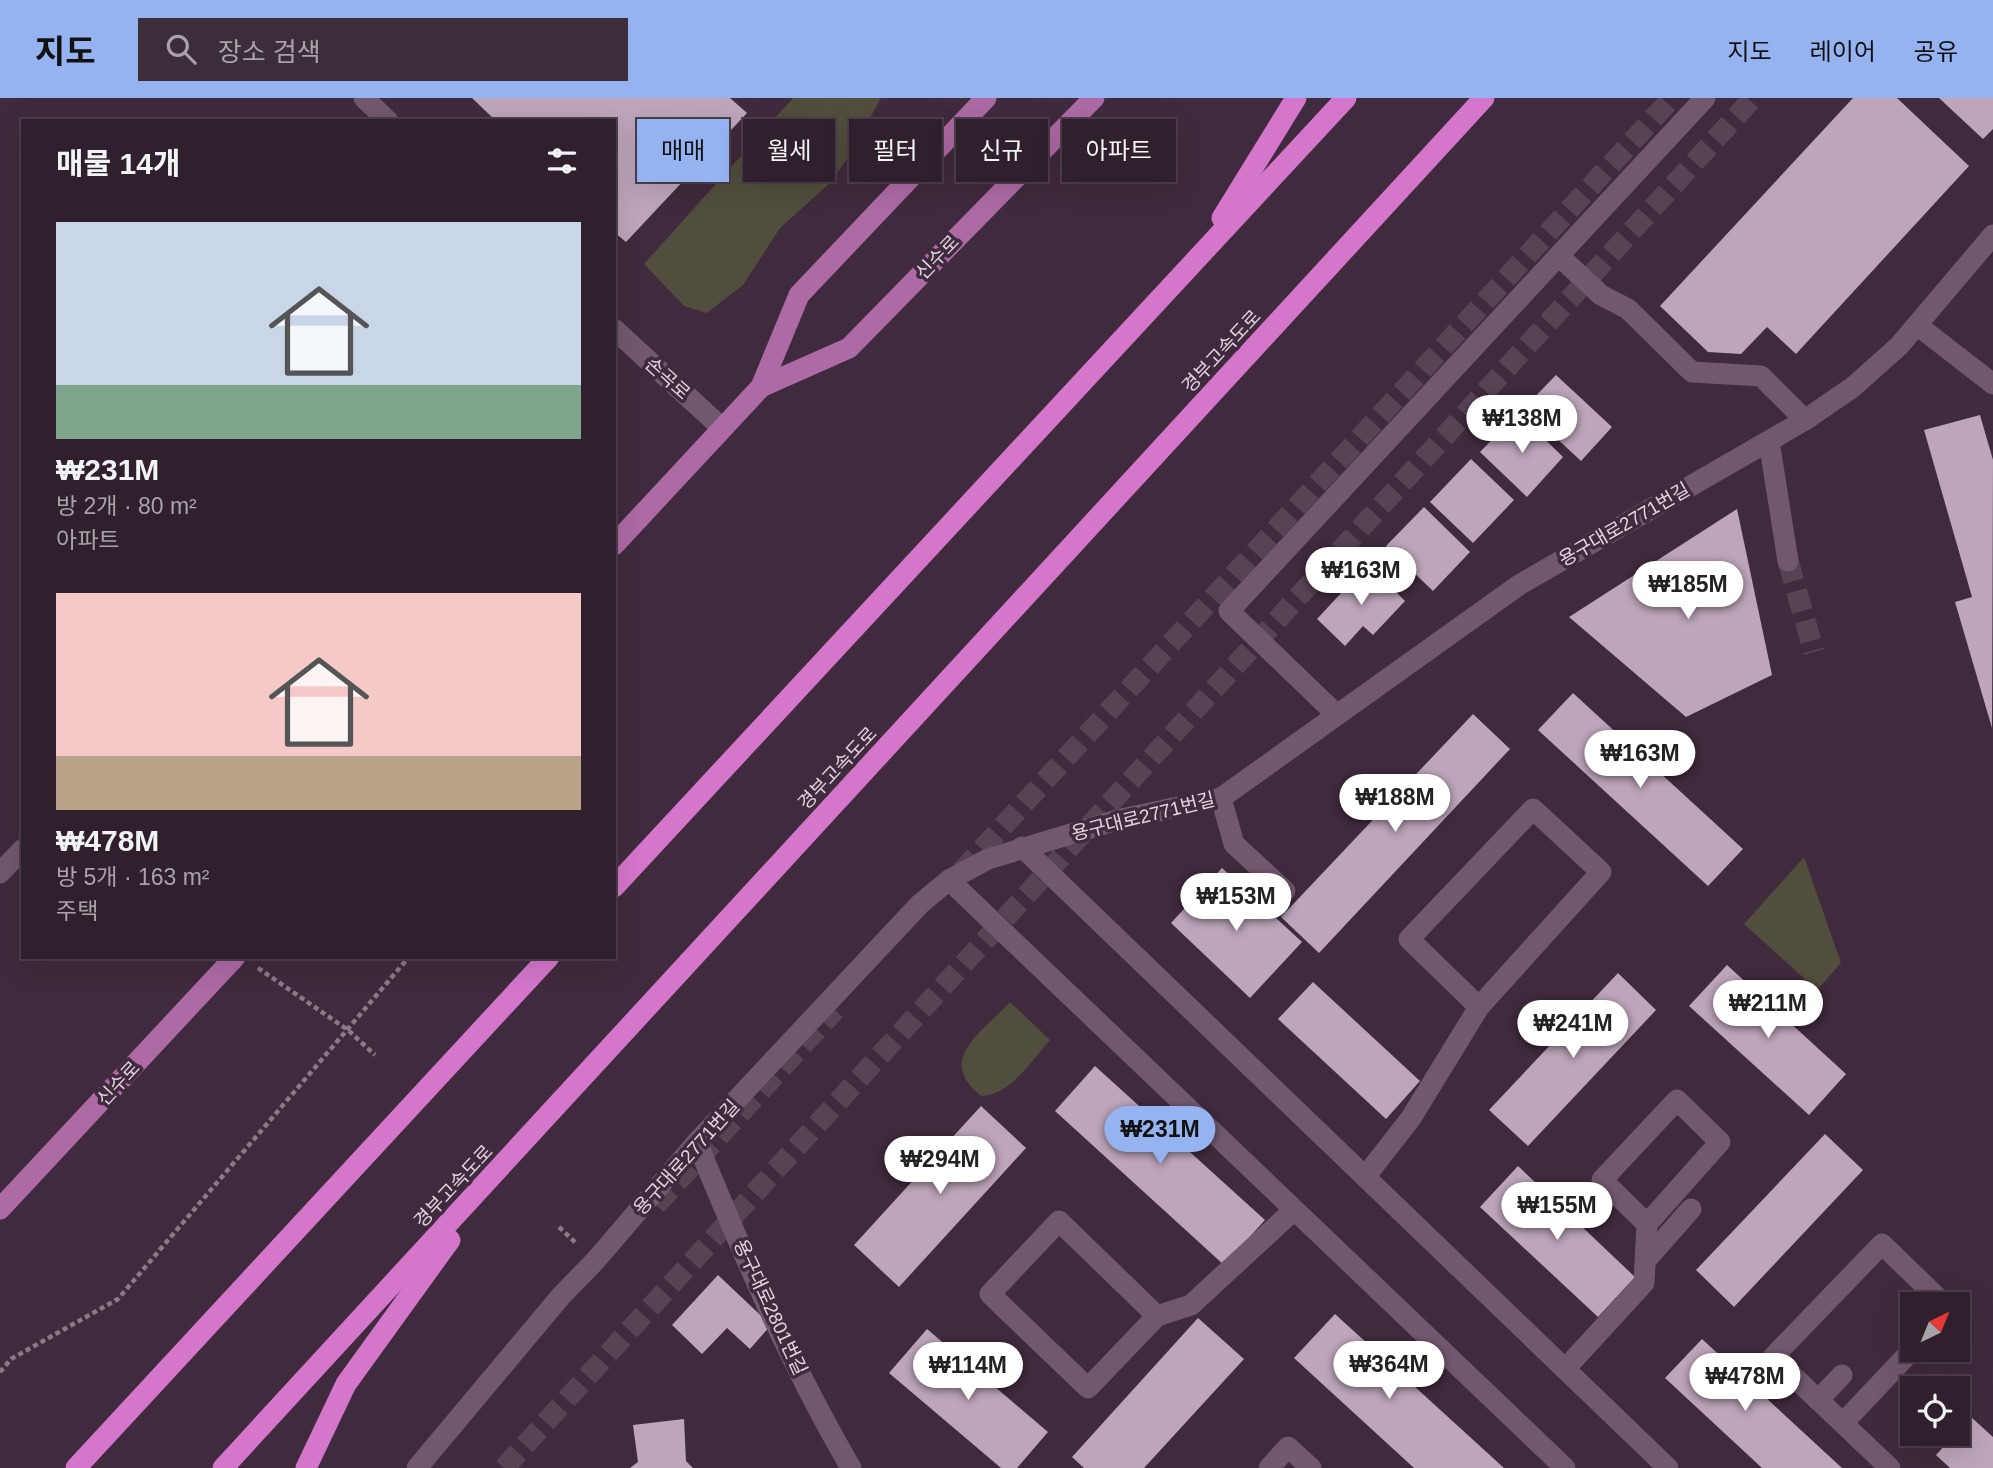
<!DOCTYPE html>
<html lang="ko">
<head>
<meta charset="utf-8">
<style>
  body { margin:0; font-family:Helvetica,"Noto Sans KR",sans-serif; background:#3c2d3a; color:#f1f3f6; height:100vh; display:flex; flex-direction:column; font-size:26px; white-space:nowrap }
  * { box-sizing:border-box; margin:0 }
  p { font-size:23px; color:#a8a3aa }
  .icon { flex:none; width:38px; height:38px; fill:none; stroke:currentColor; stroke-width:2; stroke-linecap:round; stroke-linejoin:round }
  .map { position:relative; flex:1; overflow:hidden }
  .details { position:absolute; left:21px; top:21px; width:595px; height:840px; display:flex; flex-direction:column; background:#30202e; border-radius:0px; box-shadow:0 7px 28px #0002,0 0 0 2px #4b3e4a }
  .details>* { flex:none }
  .top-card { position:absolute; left:637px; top:21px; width:665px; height:63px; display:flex; gap:14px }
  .needle { width:46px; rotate:43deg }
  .tools { position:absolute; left:1900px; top:1194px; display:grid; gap:14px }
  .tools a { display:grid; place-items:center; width:70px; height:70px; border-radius:0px; background:#30202e; box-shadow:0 7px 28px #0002,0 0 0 2px #4b3e4a; font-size:35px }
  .price { position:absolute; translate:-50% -60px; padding:0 16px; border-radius:24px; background:#fff; color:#222; font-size:23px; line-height:46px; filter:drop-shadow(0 2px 4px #0008) }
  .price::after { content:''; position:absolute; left:50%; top:42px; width:21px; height:16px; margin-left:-10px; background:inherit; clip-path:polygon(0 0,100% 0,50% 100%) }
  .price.active { background:#95b2f1; color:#111 }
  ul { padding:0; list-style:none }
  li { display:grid; align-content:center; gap:14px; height:371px; padding:0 35px }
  li span { display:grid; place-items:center; height:217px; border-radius:0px; color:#555 }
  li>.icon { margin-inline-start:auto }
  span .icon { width:126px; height:126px; fill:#fffc; stroke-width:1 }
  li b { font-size:30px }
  h2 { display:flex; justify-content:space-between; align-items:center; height:84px; padding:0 35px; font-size:30px }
  .chip { padding:0 24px; border-radius:0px; background:#30202e; box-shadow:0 7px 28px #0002,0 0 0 2px #4b3e4a; font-size:24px; line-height:63px }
  .chip.active { background:#95b2f1; color:#111 }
  header { display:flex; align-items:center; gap:42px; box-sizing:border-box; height:98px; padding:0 35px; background:#95b2f1; color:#111 }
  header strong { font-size:33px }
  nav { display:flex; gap:38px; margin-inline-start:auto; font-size:24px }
  .search { width:490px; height:63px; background:#3c2d3a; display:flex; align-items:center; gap:18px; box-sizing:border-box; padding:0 24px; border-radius:0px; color:#a8a3aa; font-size:26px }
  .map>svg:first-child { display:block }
</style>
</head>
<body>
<header>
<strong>지도</strong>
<div class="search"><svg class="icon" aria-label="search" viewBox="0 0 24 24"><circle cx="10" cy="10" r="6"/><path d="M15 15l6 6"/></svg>장소 검색</div>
<nav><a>지도</a><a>레이어</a><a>공유</a></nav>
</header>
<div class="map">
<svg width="1993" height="1370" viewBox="0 0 1993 1370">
  <rect width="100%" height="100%" fill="#402a3d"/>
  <g fill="#514e3d">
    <polygon points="793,0 881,0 849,58 831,84 780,130 743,187 707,215 684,208 644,166"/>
    <polygon points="1804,759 1841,865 1817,892 1744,826"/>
    <path d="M1010 904 1050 942C1032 962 1010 998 981 998 935 961 982 935 1010 904Z"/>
  </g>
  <g fill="#bea5ba">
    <polygon points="472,0 730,0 747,15 626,144 614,134 614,23 496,23"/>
    <polygon points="1853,0 1897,0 1969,68 1796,256 1767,229 1741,256 1708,254 1660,208"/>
    <polygon points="1939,0 1993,0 1993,31 1983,41"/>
    <polygon points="1556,277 1612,329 1581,363 1524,310"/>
    <polygon points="1518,315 1563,359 1527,399 1480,354"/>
    <polygon points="1980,317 1993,362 1992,630 1955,504 1972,499 1924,332"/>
    <polygon points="1471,361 1514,402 1473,445 1430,404"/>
    <polygon points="1424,409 1470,454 1433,493 1386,448"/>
    <polygon points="1737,411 1772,577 1686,619 1569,519"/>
    <polygon points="1368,466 1405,503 1373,537 1363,528 1345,548 1317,521"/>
    <polygon points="1573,595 1743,751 1708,788 1538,632"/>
    <polygon points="1473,616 1510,651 1319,855 1281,819"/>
    <polygon points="1222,770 1302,844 1250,900 1171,825"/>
    <polygon points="1727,867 1846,976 1809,1017 1689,908"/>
    <polygon points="1618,875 1656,912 1528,1048 1489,1012"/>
    <polygon points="1313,884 1420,983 1386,1021 1278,921"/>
    <polygon points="1095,968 1265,1122 1224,1167 1055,1013"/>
    <polygon points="981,1008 1026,1050 899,1189 854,1147"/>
    <polygon points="1825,1036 1863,1072 1734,1209 1696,1172"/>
    <polygon points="1518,1068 1635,1179 1598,1219 1480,1109"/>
    <polygon points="718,1177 771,1227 750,1251 727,1230 702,1256 672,1227"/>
    <polygon points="1335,1216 1504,1370 1414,1370 1294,1260"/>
    <polygon points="1198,1220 1244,1261 1144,1370 1084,1370 1072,1359"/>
    <polygon points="927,1231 1048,1334 1017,1370 1001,1370 889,1275"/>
    <polygon points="1702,1241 1842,1370 1762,1370 1665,1280"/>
    <polygon points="1971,1319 1993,1339 1993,1370 1950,1370 1936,1357"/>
    <polygon points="684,1321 686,1363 693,1370 630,1370 638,1364 633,1327"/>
  </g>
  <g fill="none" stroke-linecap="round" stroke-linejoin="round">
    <polyline stroke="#584355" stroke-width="21" stroke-dasharray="21 10" stroke-linecap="butt" points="1788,463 1814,554"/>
    <g stroke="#584355" stroke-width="21" stroke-dasharray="21 10" stroke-linecap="butt">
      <polyline points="961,774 1672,0"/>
      <polyline points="656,1107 835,912"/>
      <polyline points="504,1370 1753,0"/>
    </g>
    <g stroke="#8b7988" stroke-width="4.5" stroke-dasharray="5 3.5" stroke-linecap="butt">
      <polyline points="258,870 348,932 375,957"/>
      <polyline points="559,1129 576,1145"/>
      <polyline points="0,1274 11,1261 118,1201 409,859"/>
    </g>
    <g stroke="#72586e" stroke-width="21">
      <polyline points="364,0 388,23"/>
      <polyline points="1559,158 1601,197 1628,211 1692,274 1761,278 1805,322"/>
      <polyline points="1917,227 1993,286"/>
      <polyline points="614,231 722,330"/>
      <polyline points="1769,343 1788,463"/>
      <polyline points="1337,617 1229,513 1705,0"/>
      <polyline points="1221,700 1234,746 1285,793"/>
      <polyline points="1022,749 1668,1370"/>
      <polyline points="0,775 23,751"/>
      <polyline points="949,782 1565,1370"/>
      <path d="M697 1044C742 1155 791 1267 851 1370"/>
      <polyline points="1365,1079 1411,1020 1479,909 1601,774 1533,711 1409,841 1479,909"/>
      <polyline points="1646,1162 1691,1111"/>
      <polyline points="1157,1218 1059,1123 990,1196 1088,1290 1157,1218 1191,1207 1294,1112"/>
      <polyline points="1565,1271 1644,1185 1647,1126 1720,1044 1677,1002 1602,1082 1647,1126"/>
      <polyline points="1818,1302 1842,1277"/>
      <polyline points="1843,1325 1913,1251"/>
      <polyline points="417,1370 561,1198 596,1162 697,1044 920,806 949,782 988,761 1117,722 1221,700 1519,487 1805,322 1853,289 1899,248 1993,137"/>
      <polyline points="1269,1370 1288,1349 1311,1370"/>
      <polyline points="1890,1370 1773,1259 1882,1146 1944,1206"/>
    </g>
    <g stroke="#ad6aa5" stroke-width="21">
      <polyline points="761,289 849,250 1094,0"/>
      <polyline points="614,447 761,289 799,197 986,0"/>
      <polyline points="0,1111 235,859"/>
    </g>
    <g stroke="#d476ca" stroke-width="21">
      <polyline points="1222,120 1296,0"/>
      <polyline points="614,789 1346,0"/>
      <polyline points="76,1370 549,859"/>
      <polyline points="223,1370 1484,0"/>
      <polyline points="306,1370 346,1286 450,1142"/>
    </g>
  </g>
  <g text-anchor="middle" stroke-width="7" stroke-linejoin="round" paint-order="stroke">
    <g font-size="19" fill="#e2d3df" stroke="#402a3d">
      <text transform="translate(937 159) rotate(-46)" y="7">신수로</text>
      <text transform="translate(1221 253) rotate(-47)" y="7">경부고속도로</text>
      <text transform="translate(668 280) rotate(42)" y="7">손곡로</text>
      <text transform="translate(1624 426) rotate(-30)" y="7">용구대로2771번길</text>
      <text transform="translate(837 670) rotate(-47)" y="7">경부고속도로</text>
      <text transform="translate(1143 718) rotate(-14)" y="7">용구대로2771번길</text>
      <text transform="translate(118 985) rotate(-47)" y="7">신수로</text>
      <text transform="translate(686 1059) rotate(-48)" y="7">용구대로2771번길</text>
      <text transform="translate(453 1088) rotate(-47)" y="7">경부고속도로</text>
      <text transform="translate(771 1209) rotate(65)" y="7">용구대로2801번길</text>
    </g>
  </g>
</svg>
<div class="tools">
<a><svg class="needle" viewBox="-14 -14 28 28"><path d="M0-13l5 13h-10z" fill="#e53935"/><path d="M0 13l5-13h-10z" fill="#a8a3aa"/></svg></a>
<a><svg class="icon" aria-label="locate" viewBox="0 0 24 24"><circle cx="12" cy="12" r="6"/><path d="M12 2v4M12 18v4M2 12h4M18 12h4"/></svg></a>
</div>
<b class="price" style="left:1522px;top:357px">₩138M</b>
<b class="price" style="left:1361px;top:509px">₩163M</b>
<b class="price" style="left:1688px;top:523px">₩185M</b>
<b class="price" style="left:1640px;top:692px">₩163M</b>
<b class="price" style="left:1395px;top:736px">₩188M</b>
<b class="price" style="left:1236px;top:835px">₩153M</b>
<b class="price" style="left:1768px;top:942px">₩211M</b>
<b class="price" style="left:1573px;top:962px">₩241M</b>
<b class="price active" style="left:1160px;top:1068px">₩231M</b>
<b class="price" style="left:940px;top:1098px">₩294M</b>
<b class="price" style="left:1557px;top:1144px">₩155M</b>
<b class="price" style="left:1389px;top:1303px">₩364M</b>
<b class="price" style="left:968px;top:1304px">₩114M</b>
<b class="price" style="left:1745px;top:1315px">₩478M</b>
<div class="top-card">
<a class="chip active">매매</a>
<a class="chip">월세</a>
<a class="chip">필터</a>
<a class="chip">신규</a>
<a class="chip">아파트</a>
</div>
<section class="details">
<h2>매물 14개<svg class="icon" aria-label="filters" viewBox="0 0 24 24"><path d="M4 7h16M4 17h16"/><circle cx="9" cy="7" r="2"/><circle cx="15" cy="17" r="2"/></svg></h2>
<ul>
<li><span style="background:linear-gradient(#c9d6e8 75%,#7fa58c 0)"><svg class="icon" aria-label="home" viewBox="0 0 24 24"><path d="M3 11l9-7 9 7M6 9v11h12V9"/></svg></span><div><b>₩231M</b><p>방 2개 · 80 m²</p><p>아파트</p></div></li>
<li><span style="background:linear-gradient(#f6c9c9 75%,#b9a48a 0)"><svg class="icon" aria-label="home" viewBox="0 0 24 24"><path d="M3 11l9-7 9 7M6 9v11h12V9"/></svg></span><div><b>₩478M</b><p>방 5개 · 163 m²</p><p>주택</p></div></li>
</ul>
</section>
</div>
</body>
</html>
